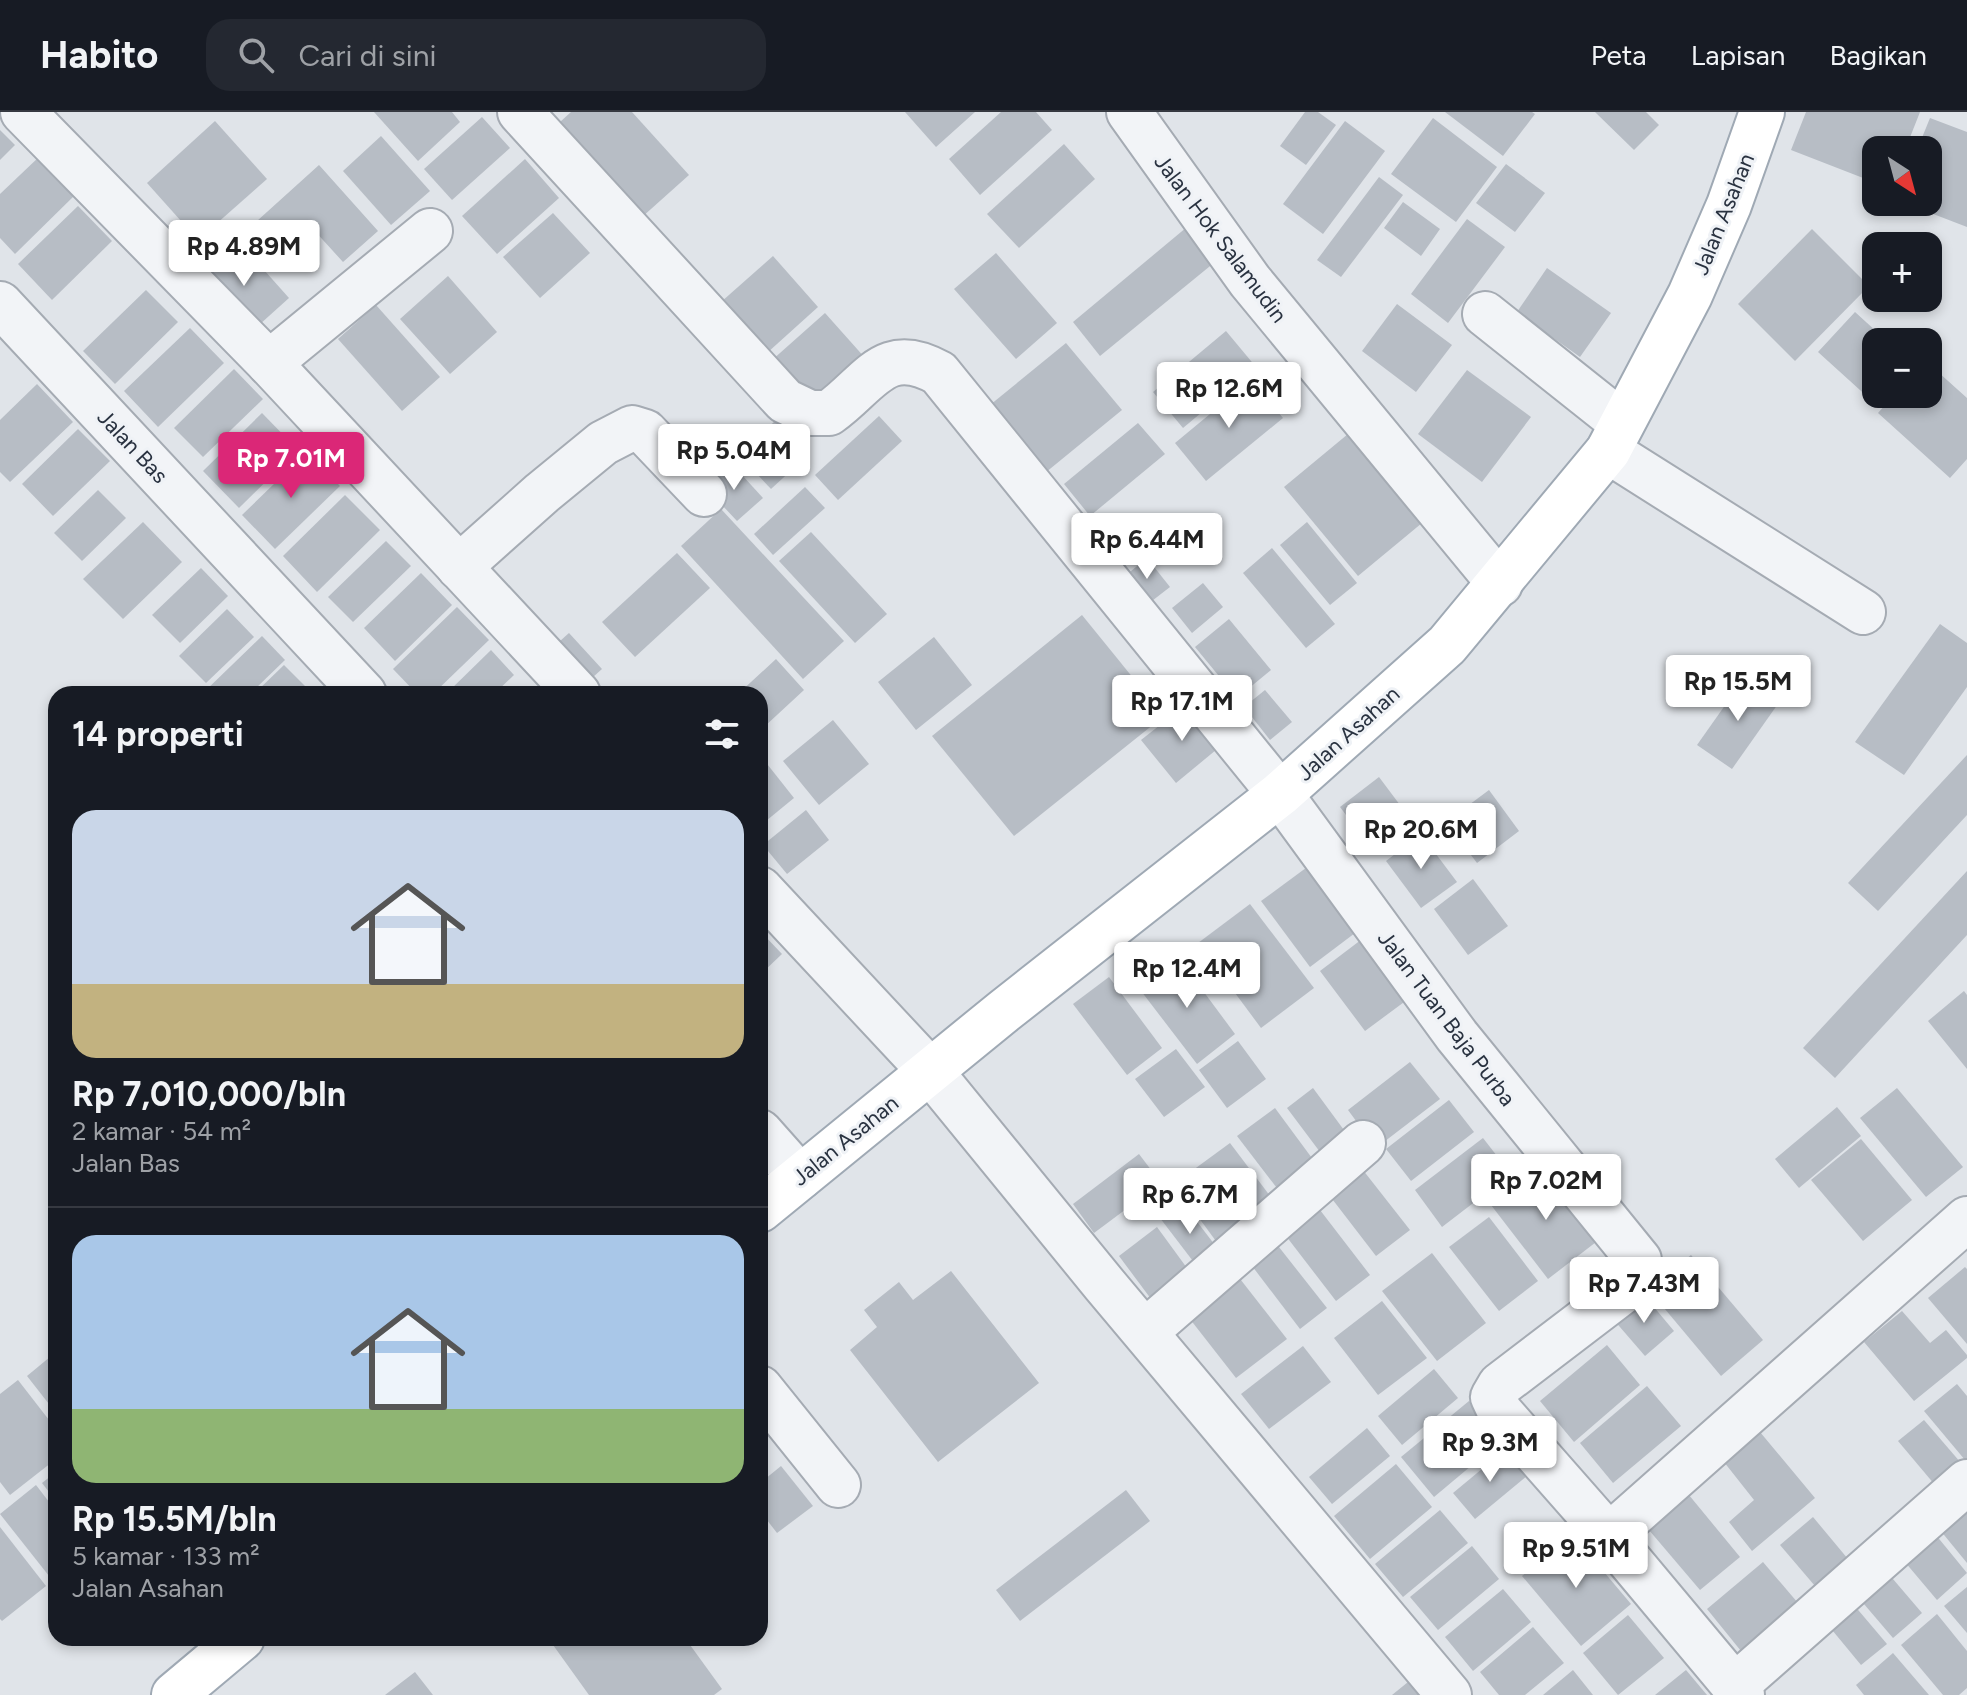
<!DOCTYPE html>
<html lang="id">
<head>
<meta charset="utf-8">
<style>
  body { margin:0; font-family:Figtree,sans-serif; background:#242831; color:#f1f3f6; height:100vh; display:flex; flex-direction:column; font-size:30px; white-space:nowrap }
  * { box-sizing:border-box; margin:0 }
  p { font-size:26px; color:#9ea1a6 }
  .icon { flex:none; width:44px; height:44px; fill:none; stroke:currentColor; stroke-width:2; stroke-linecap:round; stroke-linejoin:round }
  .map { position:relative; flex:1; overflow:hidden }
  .details { position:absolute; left:48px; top:574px; width:720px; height:960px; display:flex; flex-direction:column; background:#171b24; border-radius:24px; box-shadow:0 4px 12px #0003 }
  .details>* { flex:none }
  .needle { width:52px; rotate:144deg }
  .tools { position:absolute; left:1862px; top:24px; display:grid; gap:16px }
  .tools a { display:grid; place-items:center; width:80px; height:80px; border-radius:16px; background:#171b24; box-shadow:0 4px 12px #0003; font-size:40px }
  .price { position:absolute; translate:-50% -68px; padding:0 18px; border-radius:8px; background:#fff; color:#222; font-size:26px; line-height:52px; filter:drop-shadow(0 2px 4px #0008) }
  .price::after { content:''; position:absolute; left:50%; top:48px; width:24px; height:18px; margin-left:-12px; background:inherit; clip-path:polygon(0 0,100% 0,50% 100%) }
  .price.on { background:#db2777; color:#fff }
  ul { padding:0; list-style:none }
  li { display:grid; align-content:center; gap:16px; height:424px; padding:0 24px }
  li+li { border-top:2px solid #363941 }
  li span { display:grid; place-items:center; height:248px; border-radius:24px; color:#555 }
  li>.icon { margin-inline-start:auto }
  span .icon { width:144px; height:144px; fill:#fffc; stroke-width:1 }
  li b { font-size:34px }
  h2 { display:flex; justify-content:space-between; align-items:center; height:96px; padding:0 24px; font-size:34px }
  header { display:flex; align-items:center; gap:48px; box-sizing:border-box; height:112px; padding:0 40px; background:#171b24; border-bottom:2px solid #363941 }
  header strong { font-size:38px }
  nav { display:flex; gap:44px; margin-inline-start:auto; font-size:28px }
  .search { width:560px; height:72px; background:#242831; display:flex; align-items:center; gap:20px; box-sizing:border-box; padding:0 28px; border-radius:24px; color:#9ea1a6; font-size:30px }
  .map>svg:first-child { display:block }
</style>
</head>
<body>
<header>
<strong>Habito</strong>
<div class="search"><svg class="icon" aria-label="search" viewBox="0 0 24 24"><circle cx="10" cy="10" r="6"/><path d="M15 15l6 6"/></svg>Cari di sini</div>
<nav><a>Peta</a><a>Lapisan</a><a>Bagikan</a></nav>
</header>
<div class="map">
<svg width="1967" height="1583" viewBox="0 0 1967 1583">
  <rect width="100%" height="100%" fill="#e0e4e9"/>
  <g fill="#b7bdc5">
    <polygon points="374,0 452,0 460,10 418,49"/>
    <polygon points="571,0 632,0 689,63 632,114 548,21"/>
    <polygon points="905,0 975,0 936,35"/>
    <polygon points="1001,0 1036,0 1052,18 980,83 949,47"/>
    <polygon points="1305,0 1318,0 1336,13 1306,53 1280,34"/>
    <polygon points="1445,0 1532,0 1535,2 1503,44"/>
    <polygon points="1595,0 1646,0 1659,13 1634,38"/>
    <polygon points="1806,0 1920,0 1905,38 1876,38 1876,71 1791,38"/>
    <polygon points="482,5 510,36 452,88 424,57"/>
    <polygon points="1433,6 1497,55 1456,110 1391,62"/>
    <polygon points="1930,6 1967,20 1967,115 1902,90 1928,90 1928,38 1917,38"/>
    <polygon points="215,9 267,67 198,128 147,71"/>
    <polygon points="1345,9 1385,39 1323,122 1283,92"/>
    <polygon points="0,18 15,33 0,48"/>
    <polygon points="381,24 430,79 391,113 343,59"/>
    <polygon points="1064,32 1095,67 1019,136 987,102"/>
    <polygon points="40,44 77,81 15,142 0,126 0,82"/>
    <polygon points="525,47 559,86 497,142 462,104"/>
    <polygon points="1506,52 1545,81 1515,120 1476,91"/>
    <polygon points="319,53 378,119 343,150 313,117 286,141 257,109"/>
    <polygon points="1379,65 1403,83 1341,165 1317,148"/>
    <polygon points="1403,90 1440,117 1421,144 1384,116"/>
    <polygon points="78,94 112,129 52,188 18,152"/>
    <polygon points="553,101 590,141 540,186 503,145"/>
    <polygon points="1467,107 1505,135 1448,211 1411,182"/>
    <polygon points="1187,115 1215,150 1100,244 1073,210"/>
    <polygon points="1812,117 1869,174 1795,249 1738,192"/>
    <polygon points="239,130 289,186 249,222 199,167"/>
    <polygon points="996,141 1057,211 1016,247 954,177"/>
    <polygon points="773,144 818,195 767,241 721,190"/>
    <polygon points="1547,156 1611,201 1580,245 1517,200"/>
    <polygon points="448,164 497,220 450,262 400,207"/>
    <polygon points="146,178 178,210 115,272 83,239"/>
    <polygon points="1397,192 1452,233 1416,280 1362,239"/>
    <polygon points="376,193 440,265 402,299 338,227"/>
    <polygon points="1855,200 1888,230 1876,230 1876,283 1871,288 1818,240"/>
    <polygon points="825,201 866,247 812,295 771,249"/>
    <polygon points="190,216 224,251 158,315 124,279"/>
    <polygon points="1226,219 1256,255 1183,316 1153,280"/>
    <polygon points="1066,231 1122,298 1045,361 990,293"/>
    <polygon points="1928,251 1967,286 1967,347 1950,366 1878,301 1895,282 1928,282"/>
    <polygon points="234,257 263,287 203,345 174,316"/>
    <polygon points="1467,258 1531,305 1482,370 1418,322"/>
    <polygon points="1251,268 1283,306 1206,369 1175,331"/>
    <polygon points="37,272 73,310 10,370 0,360 0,308"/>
    <polygon points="262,301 298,338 239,396 203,359"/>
    <polygon points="879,304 902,329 838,388 815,363"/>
    <polygon points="776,308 808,343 771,377 739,343"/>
    <polygon points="1138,311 1165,342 1090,404 1064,372"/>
    <polygon points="78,317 110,349 53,404 22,372"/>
    <polygon points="1348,322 1422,411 1358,464 1284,375"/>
    <polygon points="307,340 340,374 275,437 242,403"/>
    <polygon points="731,351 763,386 737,409 706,376"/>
    <polygon points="805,375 825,396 773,443 754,422"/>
    <polygon points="98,378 126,406 82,449 54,421"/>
    <polygon points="345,383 380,418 317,480 283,444"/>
    <polygon points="721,397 844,529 803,567 681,434"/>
    <polygon points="143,410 182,450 123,507 83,467"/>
    <polygon points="1307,410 1357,471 1330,493 1280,433"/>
    <polygon points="811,420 887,502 855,531 779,449"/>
    <polygon points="386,429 411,454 353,510 328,485"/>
    <polygon points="1272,436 1335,512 1306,536 1243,461"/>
    <polygon points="677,441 710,476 635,545 602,510"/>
    <polygon points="1147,446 1170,475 1148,492 1125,464"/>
    <polygon points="201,456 228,484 180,531 152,503"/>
    <polygon points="421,461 452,493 395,549 364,516"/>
    <polygon points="1203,471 1223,495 1192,521 1172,496"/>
    <polygon points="457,495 489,528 433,582 417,582 393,557"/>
    <polygon points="227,497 254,525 206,571 179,544"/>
    <polygon points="1082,503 1164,604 1014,724 932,624"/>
    <polygon points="1229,507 1271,558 1237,586 1195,535"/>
    <polygon points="1940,512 1967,531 1967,575 1904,663 1855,630"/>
    <polygon points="569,521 602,557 583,574 550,538"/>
    <polygon points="262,524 285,548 250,582 202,582"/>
    <polygon points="934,525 972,573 916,618 878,570"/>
    <polygon points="491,538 514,563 494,582 446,582"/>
    <polygon points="776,547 804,578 764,615 760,610 760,582 738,582"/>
    <polygon points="284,553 313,582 254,582"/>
    <polygon points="1745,565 1780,589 1732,657 1697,633"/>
    <polygon points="1265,578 1292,610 1270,628 1244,595"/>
    <polygon points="1188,591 1222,633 1176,671 1141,628"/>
    <polygon points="833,608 869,652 819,693 783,649"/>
    <polygon points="760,643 794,686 760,714"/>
    <polygon points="1967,643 1967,703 1878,799 1848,771"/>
    <polygon points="1379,665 1406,701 1367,731 1340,695"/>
    <polygon points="1489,678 1519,719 1477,751 1446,710"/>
    <polygon points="806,698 829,728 787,762 763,733"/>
    <polygon points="1421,722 1457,770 1421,796 1386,749"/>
    <polygon points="1314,750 1363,815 1310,855 1261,789"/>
    <polygon points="1967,759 1967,823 1835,966 1803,936"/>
    <polygon points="1473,767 1508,814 1468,843 1434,797"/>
    <polygon points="1250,792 1314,876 1261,916 1198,831"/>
    <polygon points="1374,818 1419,879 1365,919 1320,859"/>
    <polygon points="760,819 782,842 760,863"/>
    <polygon points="1178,845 1235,922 1197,952 1138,875"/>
    <polygon points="1109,865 1162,936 1127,963 1073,892"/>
    <polygon points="1964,879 1967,883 1967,957 1928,909"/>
    <polygon points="1238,929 1266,967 1227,996 1199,958"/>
    <polygon points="1176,937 1205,975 1164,1005 1135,967"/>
    <polygon points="1410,950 1440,987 1376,1036 1348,998"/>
    <polygon points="1313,976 1352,1029 1326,1048 1287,996"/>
    <polygon points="1897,976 1963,1055 1926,1085 1860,1006"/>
    <polygon points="1449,988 1474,1020 1411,1069 1386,1037"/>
    <polygon points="1837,995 1861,1024 1799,1076 1775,1047"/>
    <polygon points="1275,996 1320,1057 1283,1084 1237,1024"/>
    <polygon points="1483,1026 1511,1062 1442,1115 1415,1078"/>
    <polygon points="1861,1027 1912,1088 1863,1129 1811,1068"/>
    <polygon points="1230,1031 1277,1093 1221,1136 1174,1072"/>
    <polygon points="1139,1042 1161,1071 1094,1121 1073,1092"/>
    <polygon points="1359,1053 1410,1118 1376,1144 1326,1079"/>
    <polygon points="1543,1053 1600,1127 1548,1167 1491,1093"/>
    <polygon points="1182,1090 1221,1141 1199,1157 1160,1106"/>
    <polygon points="1320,1098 1370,1163 1336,1189 1286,1124"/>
    <polygon points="1489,1105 1538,1169 1499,1199 1449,1135"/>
    <polygon points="1157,1115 1195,1167 1157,1195 1119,1144"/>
    <polygon points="1275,1130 1327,1196 1300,1217 1249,1150"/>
    <polygon points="1432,1141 1486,1211 1437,1249 1382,1179"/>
    <polygon points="1691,1143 1763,1228 1721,1264 1649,1178"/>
    <polygon points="1965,1155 1967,1157 1967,1232 1928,1186"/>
    <polygon points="951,1159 1039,1271 938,1350 850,1238 877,1215 864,1198 899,1170 913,1188"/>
    <polygon points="1237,1163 1287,1227 1236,1266 1186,1202"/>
    <polygon points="1643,1182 1674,1219 1645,1244 1613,1207"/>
    <polygon points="1382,1189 1427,1246 1378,1283 1334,1226"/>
    <polygon points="1902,1199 1930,1231 1946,1218 1967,1243 1967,1246 1914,1289 1864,1230"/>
    <polygon points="1607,1233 1640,1273 1574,1330 1540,1289"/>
    <polygon points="1303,1234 1331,1270 1269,1317 1241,1282"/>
    <polygon points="56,1240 56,1301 27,1264"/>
    <polygon points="1434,1257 1458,1286 1402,1333 1378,1304"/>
    <polygon points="18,1268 56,1317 56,1347 10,1383 0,1370 0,1282"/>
    <polygon points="1957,1272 1967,1284 1967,1346 1965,1348 1924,1299"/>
    <polygon points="1647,1274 1681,1314 1613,1371 1580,1331"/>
    <polygon points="1469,1289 1502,1328 1434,1385 1401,1345"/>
    <polygon points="1924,1308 1961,1351 1935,1373 1898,1329"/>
    <polygon points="1367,1316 1390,1344 1332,1392 1309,1365"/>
    <polygon points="1760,1320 1815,1386 1752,1439 1729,1410 1754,1388 1724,1350"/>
    <polygon points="1506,1337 1528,1363 1475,1407 1453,1381"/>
    <polygon points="1396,1352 1432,1395 1370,1447 1334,1404"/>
    <polygon points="781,1354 813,1394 777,1421 760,1399 760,1371"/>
    <polygon points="56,1360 56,1389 42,1371"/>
    <polygon points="36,1373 56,1399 56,1467 53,1469 0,1402"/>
    <polygon points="1684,1377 1740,1445 1700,1478 1643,1411"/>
    <polygon points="1126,1378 1150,1409 1020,1509 996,1478"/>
    <polygon points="1964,1397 1967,1401 1967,1451 1940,1418"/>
    <polygon points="1440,1398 1468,1431 1403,1485 1375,1452"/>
    <polygon points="1813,1405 1848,1447 1815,1474 1780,1433"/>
    <polygon points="0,1415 46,1474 2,1509 0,1507"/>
    <polygon points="1931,1417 1967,1461 1937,1488 1899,1443"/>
    <polygon points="1572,1422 1631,1492 1581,1534 1522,1464"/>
    <polygon points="1472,1434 1499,1467 1438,1518 1410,1485"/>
    <polygon points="1763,1450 1798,1491 1741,1539 1707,1497"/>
    <polygon points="1881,1453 1922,1501 1893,1526 1852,1478"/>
    <polygon points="1967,1475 1967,1521 1944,1494"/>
    <polygon points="1503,1477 1531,1510 1473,1559 1445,1525"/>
    <polygon points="1848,1486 1887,1532 1861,1553 1823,1507"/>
    <polygon points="1937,1502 1967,1539 1967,1576 1959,1583 1943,1583 1901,1533"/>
    <polygon points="1628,1503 1664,1546 1618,1583 1583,1541"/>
    <polygon points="1533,1515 1564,1551 1525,1583 1499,1583 1480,1560"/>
    <polygon points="548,1526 685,1526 722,1577 714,1583 589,1583"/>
    <polygon points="1893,1541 1929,1583 1864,1583 1856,1573"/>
    <polygon points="1573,1558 1593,1583 1543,1583"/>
    <polygon points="1686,1558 1707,1583 1655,1583"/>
    <polygon points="415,1560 433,1583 385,1583"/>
    <polygon points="1413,1566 1427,1583 1392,1583"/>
  </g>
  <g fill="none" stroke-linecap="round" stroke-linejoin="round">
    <g stroke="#a5abb3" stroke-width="48">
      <g id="minor">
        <polyline points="23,0 269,251 578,582"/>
        <path d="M520 0 785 289 810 301H829C870 272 884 230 939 261L1280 682 1457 924 1639 1148 1640 1161 1630 1174 1500 1273 1493 1285 1500 1300 1609 1424 1742 1583"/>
        <polyline points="1129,0 1250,169 1500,472"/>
        <polyline points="0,192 364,582"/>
        <polyline points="1485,202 1622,311"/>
        <polyline points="269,251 430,119"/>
        <polyline points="1608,339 1863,500"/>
        <polyline points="459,455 542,381 603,331 632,316 645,320 704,382"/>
        <polyline points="760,777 930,959 1104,1172 1449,1583"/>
        <polyline points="760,1020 800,1065"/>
        <polyline points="1146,1219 1363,1031"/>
        <polyline points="760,1276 838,1373"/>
        <polyline points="1609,1424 1967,1107"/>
        <polyline points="1735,1574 1967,1370"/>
      </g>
    </g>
    <g stroke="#9fa9b4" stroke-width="48">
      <g id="major">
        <polyline points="760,1098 1004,899 1280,682 1447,533 1608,339 1690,183 1729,93 1762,0"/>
        <polyline points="174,1583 242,1526"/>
      </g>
    </g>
    <use href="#minor" stroke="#f2f4f7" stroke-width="44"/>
    <use href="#major" stroke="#fff" stroke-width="44"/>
  </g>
  <g text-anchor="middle" stroke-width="6" stroke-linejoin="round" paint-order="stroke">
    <g font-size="22" fill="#293240" stroke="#eff2f6">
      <text transform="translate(1723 102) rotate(-68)" y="8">Jalan Asahan</text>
      <text transform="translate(1221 126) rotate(53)" y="8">Jalan Hok Salamudin</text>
      <text transform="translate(133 334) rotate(47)" y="8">Jalan Bas</text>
      <text transform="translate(1348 621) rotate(-42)" y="8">Jalan Asahan</text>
      <text transform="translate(1447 906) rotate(53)" y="8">Jalan Tuan Baja Purba</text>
      <text transform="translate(845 1028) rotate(-39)" y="8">Jalan Asahan</text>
    </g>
  </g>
</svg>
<div class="tools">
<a><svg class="needle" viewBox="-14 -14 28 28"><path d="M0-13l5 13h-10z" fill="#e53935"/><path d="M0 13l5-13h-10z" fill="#9ea1a6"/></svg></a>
<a>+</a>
<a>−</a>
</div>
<b class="price" style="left:244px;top:176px">Rp 4.89M</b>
<b class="price" style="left:1229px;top:318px">Rp 12.6M</b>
<b class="price" style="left:734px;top:380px">Rp 5.04M</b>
<b class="price on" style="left:291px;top:388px">Rp 7.01M</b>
<b class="price" style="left:1147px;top:469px">Rp 6.44M</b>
<b class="price" style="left:1738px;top:611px">Rp 15.5M</b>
<b class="price" style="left:1182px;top:631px">Rp 17.1M</b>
<b class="price" style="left:1421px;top:759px">Rp 20.6M</b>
<b class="price" style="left:1187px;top:898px">Rp 12.4M</b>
<b class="price" style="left:1546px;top:1110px">Rp 7.02M</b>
<b class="price" style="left:1190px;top:1124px">Rp 6.7M</b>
<b class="price" style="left:1644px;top:1213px">Rp 7.43M</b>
<b class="price" style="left:1490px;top:1372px">Rp 9.3M</b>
<b class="price" style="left:1576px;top:1478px">Rp 9.51M</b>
<section class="details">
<h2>14 properti<svg class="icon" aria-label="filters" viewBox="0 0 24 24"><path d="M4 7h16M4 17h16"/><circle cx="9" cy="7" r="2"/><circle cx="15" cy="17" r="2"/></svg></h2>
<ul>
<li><span style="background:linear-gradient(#c9d6e8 70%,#c2b280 0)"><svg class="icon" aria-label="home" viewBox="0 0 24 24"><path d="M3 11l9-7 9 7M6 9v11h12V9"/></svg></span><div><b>Rp 7,010,000/bln</b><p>2 kamar · 54 m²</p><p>Jalan Bas</p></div></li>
<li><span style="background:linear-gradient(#a9c7e8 70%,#8fb573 0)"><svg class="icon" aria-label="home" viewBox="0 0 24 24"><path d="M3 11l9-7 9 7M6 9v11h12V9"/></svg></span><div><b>Rp 15.5M/bln</b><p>5 kamar · 133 m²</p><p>Jalan Asahan</p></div></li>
</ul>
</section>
</div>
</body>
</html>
